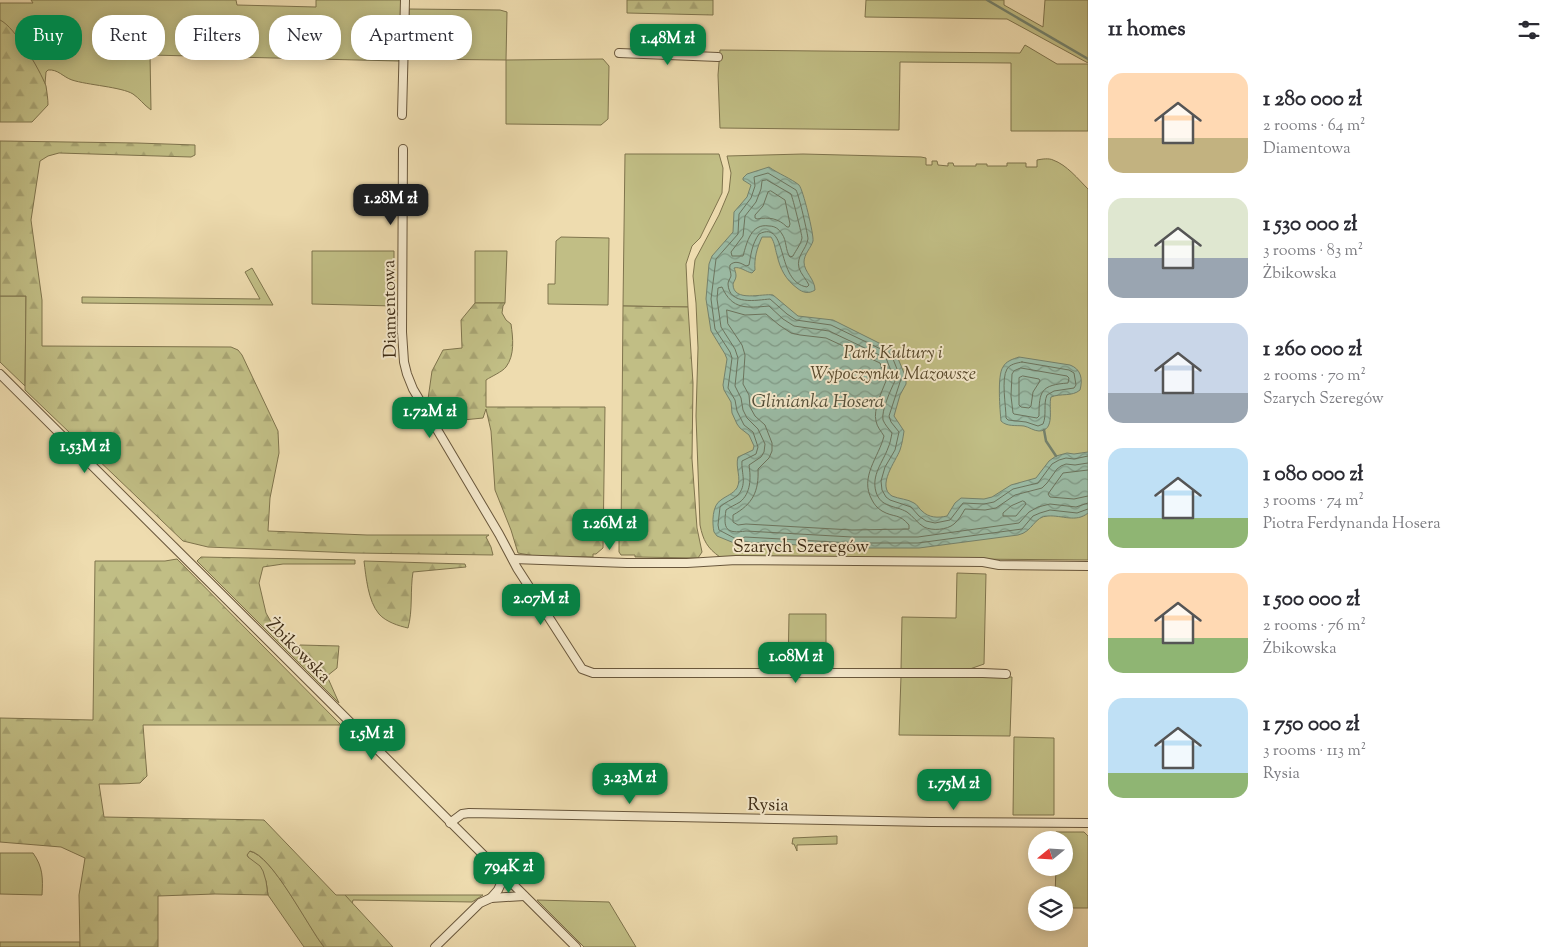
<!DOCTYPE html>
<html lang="en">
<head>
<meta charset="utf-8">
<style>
  body { margin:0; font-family:"Sorts Mill Goudy",serif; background:#f2f2f3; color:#2b2b33; height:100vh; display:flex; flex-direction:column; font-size:19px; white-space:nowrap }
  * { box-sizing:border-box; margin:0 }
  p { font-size:16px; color:#7c7c81 }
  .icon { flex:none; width:28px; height:28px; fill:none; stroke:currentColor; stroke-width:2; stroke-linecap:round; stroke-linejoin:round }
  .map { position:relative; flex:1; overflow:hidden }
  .drawer { display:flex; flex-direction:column; background:#fff; width:475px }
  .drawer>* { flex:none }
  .top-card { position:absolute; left:15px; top:15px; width:475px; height:45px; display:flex; gap:10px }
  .needle { width:32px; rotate:252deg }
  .fabs { position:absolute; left:1028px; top:831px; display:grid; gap:10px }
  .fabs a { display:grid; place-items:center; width:45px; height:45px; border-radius:50%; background:#fff; box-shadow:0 2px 12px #0003; font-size:25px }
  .price { position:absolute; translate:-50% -42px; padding:0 11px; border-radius:10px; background:#0b8043; color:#fff; font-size:16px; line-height:32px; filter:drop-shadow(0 1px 2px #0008) }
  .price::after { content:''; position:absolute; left:50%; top:30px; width:15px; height:11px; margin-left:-8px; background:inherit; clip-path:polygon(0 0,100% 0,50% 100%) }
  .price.active { background:#222; color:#fff }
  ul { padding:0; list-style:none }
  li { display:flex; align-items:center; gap:15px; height:125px; padding:0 20px }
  li span { display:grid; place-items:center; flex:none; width:140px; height:100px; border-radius:15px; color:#555 }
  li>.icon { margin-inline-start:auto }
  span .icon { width:60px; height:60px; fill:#fffc; stroke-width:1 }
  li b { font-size:21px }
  h2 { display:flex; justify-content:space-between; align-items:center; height:60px; padding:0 20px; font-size:21px }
  .chip { padding:0 18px; border-radius:20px; background:#fff; box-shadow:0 2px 12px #0003; font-size:18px; line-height:45px }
  .chip.active { background:#0b8043; color:#fff }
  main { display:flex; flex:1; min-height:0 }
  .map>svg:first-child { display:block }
</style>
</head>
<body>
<main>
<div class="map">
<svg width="1088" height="947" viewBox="0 0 1088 947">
  <defs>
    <pattern id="forest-firs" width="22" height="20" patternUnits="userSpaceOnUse" patternTransform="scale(1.25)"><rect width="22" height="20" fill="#c1be85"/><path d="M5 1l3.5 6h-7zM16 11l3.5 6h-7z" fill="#a7a372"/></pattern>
    <pattern id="water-waves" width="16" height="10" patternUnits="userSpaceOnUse" patternTransform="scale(1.25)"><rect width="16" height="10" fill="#9bbca6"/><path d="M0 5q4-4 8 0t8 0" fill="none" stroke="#809986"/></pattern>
  </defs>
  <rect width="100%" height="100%" fill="#eedcaf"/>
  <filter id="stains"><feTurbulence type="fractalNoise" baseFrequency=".004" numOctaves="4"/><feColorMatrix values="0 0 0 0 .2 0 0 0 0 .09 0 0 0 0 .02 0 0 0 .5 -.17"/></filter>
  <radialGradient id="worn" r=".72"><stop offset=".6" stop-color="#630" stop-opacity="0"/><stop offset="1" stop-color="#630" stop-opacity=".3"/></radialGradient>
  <g fill="#c1be85" stroke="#7f744d">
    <path d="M31 0H236L237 5 316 7V0H401L399 61 150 55 151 110C144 105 139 98 133 94 122 87 87 85 72 80 63 77 58 69 48 70L46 72 45 84 21 40 0 20V3H33Z"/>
    <polygon points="866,0 1004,0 1004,5 1043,27 1045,0 1088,0 1088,63 1007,19 865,17"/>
    <polygon points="409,9 500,10 507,12 506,60 603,59 609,66 608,119 601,125 506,124 506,60 408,59"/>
    <polygon points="1025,45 1057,64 1088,64 1088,131 1011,131 1011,63 900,62 899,130 720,128 718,75 720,50 1020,53"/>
    <polygon points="625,154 719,154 723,168 722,193 700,238 692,246 686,264 688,307 623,306"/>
    <path d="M803 154 921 157 926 158V165H932V161H937L938 165 948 166V163H953L954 166H976V164H987V166H1007V163H1026V167H1037V160C1042 159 1049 158 1053 160 1067 165 1078 179 1088 189V560L720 557C707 548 703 540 700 525L696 416 698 348 696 303 693 276 695 260 719 215 729 191 731 173 727 156Z"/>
    <polygon points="561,237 609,238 608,305 548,304 548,284 555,284 556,241"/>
    <polygon points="312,251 394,251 394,306 312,304"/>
    <polygon points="475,251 507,251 505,303 475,303"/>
    <polygon points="252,268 273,305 82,303 82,297 260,299 245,272"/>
    <polygon points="0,296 26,296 25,386 0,362"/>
    <polygon points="957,573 986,574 984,664 967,670 901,670 902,617 956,618"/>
    <polygon points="789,614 826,614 826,671 788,671"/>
    <polygon points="901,676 1012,677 1010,736 899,735"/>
    <polygon points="1014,737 1054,738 1054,815 1013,815"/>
    <polygon points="1056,832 1084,832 1088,836 1088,908 1064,908 1064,895 1055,895 1056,868 1064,868 1064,840 1056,840"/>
    <polygon points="837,836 837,844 797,845 797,851 794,844 792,844 793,838"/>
    <path d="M249 851C273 855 308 927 324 947H304L268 895 266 881 248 857 247 855Z"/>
    <path d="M0 853H33C43 867 43 878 42 895L0 894Z"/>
    <polygon points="345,895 483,895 472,902 353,900 352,904"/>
    <polygon points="537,900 609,902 636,947 584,947"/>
    <rect x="0" y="942" width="80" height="5"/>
  </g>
  <g fill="url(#forest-firs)" stroke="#7f744d">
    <polygon points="627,0 713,0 713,15 627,13"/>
    <path d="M0 20C15 27 40 70 46 86 47 93 48 99 48 105L32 122H0Z"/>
    <polygon points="0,141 137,143 195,145 195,155 191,157 59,153 48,156 40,161 31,220 42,300 42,346 231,347 238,350 242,355 278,431 279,453 270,498 268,531 367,535 489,535 486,537 491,547 493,555 354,553 208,547 183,541 25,390 26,296 0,296"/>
    <path d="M475 303H505L503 306 502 313 506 320 511 324C513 338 515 355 506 367 502 372 492 376 486 380V407H605L603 548 596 554H593V557L535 556 518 553 511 530 495 490 491 431 486 409 483 418 463 420 435 418 427 406 432 371 443 350 462 348 461 320Z"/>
    <polygon points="623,306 688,307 693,383 692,459 697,528 702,552 698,558 635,557 635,555 621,555 619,552 619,541 621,539"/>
    <polygon points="201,557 355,560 355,564 283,564 263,567 259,583 266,613 275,629 295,650 300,645 339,646 337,668 327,676 339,703 197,561"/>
    <path d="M177 559 341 725H143L147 776 140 783 120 784H99L104 817 264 820 336 895H345L393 947H324C308 927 272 855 250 851L247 855 248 857 260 866 263 871 266 881 268 895 215 894 158 896V947H80L79 895 85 858 61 847 0 842V718L93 720 95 561H165Z"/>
    <path d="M364 561 465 564 466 567 413 572C410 590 413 610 408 628 399 626 386 622 379 614 368 601 366 577 364 561Z"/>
  </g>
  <g fill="url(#water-waves)" stroke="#75826c">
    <path d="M769 167C777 173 792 179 799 185 803 189 814 235 813 241 811 248 804 254 804 262 804 272 815 279 815 290 809 294 803 293 797 288 786 280 780 269 777 255 775 249 775 243 771 237H762C757 248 754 258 755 270L752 273C746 272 740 266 734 268 735 270 736 273 736 276 736 279 734 281 733 284 733 303 763 293 773 295L798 316 833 320 895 351 906 378V384L900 395 894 416 904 431C903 438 902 444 900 450 896 461 876 486 892 496 899 499 908 499 914 503 918 505 919 509 922 511 929 518 938 518 947 516L955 503 961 498 984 499 992 497 1011 485 1036 478 1049 461 1056 456 1067 453 1074 454 1088 452V513C1076 523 1062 515 1048 516 1034 516 1033 532 1018 535L919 548H852L745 542 739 545 717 536 714 532C712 523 712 505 721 500 726 496 733 494 737 488 742 478 735 468 738 457L753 450 754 446 749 435 740 428 737 424 732 413 731 402 724 390 723 385 727 359 725 354 711 331 706 299 709 264 712 256 733 232 734 212 747 197 751 185 743 180V178L747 174Z"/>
    <path d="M1019 357 1070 365C1081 369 1083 379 1080 390 1072 397 1061 393 1051 397 1048 407 1056 431 1039 431 1034 431 1029 427 1024 426 1016 425 1007 427 1001 421 1000 411 997 375 1003 367 1006 361 1013 359 1019 357Z"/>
  </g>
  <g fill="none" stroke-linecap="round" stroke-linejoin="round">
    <g stroke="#6c745e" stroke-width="1">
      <path d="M767 180 791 194C793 199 802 235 802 238 801 244 796 250 793 256L790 257C785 250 787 241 782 234 779 229 775 226 769 226 751 223 747 242 743 256H732L731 252 743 236 745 216 756 202 761 189 762 181Z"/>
      <path d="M771 191 785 200 790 224 789 227H787C778 218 769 217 757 219L755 218V215L763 206 768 192Z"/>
      <path d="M727 310 745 315 766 314 779 325 791 333 800 335 826 338 880 363 886 381C882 391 873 410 876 421 877 427 881 431 884 436 879 457 859 477 872 500 874 504 877 508 882 511 894 518 899 513 909 525V529L852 530 746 524 738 525 733 522V515C753 504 759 491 758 469L769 458 772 451V443L765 425 755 416 750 407 749 395 743 384 745 355 742 345 728 324Z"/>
      <path d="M1022 362 1069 370 1074 373 1076 385 1074 388 1054 391 1047 395C1043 404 1047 415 1043 424L1038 426 1026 422 1008 420 1006 418C1006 406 1001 379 1007 369 1010 364 1017 363 1022 362Z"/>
      <path d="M1021 368 1067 376 1069 378 1068 383C1041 385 1039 391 1039 416L1037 418 1014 414 1013 413 1011 396 1012 374 1014 371Z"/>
      <polygon points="1023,376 1039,379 1040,381 1033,392 1031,406 1029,408 1021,407 1019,405 1019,378"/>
      <path d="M1088 456 1074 459 1066 458 1059 460 1052 464 1038 483 1013 489 994 502 984 504 963 503 950 520 935 523 926 521 919 516 911 507 890 500 886 497 882 490 881 481 885 467 895 450 899 432 891 422 889 416 901 379 891 354 831 325 796 320 787 314 770 299C757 300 729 306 728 284 728 281 730 279 731 276 731 272 729 269 730 265 735 260 741 263 746 266L749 265C751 254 752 244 759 234 789 219 775 282 807 287L809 285C806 279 801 274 799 268 796 256 806 250 808 239 808 235 799 195 796 190L768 173 754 177 755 186 751 198 739 214 738 234 716 259 711 299 715 329 730 352 732 358 728 388 735 400 737 411 744 425 753 432 758 447 756 454 742 461C741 473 748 485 737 496 732 500 725 502 720 507L718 525 719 530 738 540 745 537 852 543H918L1022 529 1033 516 1040 513 1050 510 1077 513 1088 509"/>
      <path d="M1088 463 1075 465 1066 464 1061 466 1057 469 1047 483 1042 488 1015 495 996 508 985 510 965 509C962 514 959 520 954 524 947 530 932 531 924 527 917 523 913 516 907 512 895 505 881 508 876 492 871 475 883 462 888 448 890 444 891 438 892 433 889 429 885 425 883 420 881 411 891 389 895 381L886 358 829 331 794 326 783 319 769 306C747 308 732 310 722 287L718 288 717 299 721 327 735 349 738 358 735 386 741 398 743 410 747 418 758 429 765 444 764 452 761 457 749 465C751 478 751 493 740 502 735 505 730 507 726 510 723 529 726 534 746 531L852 537H918L1019 523 1029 512 1038 507 1050 504 1076 507 1088 503"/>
      <polyline points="1088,470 1063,473 1048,494 1050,497 1074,499 1088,496"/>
      <polygon points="1023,501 1025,502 1026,504 1016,516 1003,516 1003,513 1011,506"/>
    </g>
    <g stroke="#75826c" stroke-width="2.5">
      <polyline points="987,0 1088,59"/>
      <polyline points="1044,430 1046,441 1056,456"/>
    </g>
    <g stroke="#69573c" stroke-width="10">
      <g id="minor">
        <polyline points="619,53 718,57"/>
        <polyline points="402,115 405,0"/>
        <polyline points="403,149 402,332 404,362 407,374 413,389 499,534 517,568 582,669 593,673 983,673 1006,674"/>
        <polyline points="0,374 576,947"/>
        <polyline points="513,559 627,563 687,563 736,560 983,562 999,565 1088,566"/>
        <polyline points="450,823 462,814 469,813 931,822 1088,823"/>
        <polyline points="491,898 498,890 504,877"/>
        <polyline points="435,947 480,903 491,898 524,896"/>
      </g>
    </g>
    <use href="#minor" stroke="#f4e8cb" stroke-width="8"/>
  </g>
  <g text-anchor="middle" stroke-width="4" stroke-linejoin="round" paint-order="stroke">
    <g font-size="18" fill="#3d2b15" stroke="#f4e8cb">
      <text transform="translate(389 309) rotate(-91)" y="6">Diamentowa</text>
      <text x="801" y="552">Szarych Szeregów</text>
      <text transform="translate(299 650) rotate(45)" y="6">Żbikowska</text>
      <text transform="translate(768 804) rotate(1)" y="6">Rysia</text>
    </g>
    <g font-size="18" font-style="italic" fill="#57482b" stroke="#f4e8cb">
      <text x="893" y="358">Park Kultury i<tspan x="893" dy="21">Wypoczynku Mazowsze</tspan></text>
    </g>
    <g font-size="19" font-style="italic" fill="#544f39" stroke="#f4e8cb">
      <text x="818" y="407">Glinianka Hosera</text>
    </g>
  </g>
  <rect width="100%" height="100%" filter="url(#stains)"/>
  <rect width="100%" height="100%" fill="url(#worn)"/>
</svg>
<div class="fabs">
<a><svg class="needle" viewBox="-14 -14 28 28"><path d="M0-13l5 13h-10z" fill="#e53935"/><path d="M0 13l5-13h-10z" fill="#7c7c81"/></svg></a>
<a><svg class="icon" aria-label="layers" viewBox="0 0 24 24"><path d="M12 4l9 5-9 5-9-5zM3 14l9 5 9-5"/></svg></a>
</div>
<b class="price" style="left:668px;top:66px">1.48M zł</b>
<b class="price active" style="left:391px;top:226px">1.28M zł</b>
<b class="price" style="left:430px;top:439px">1.72M zł</b>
<b class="price" style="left:85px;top:474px">1.53M zł</b>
<b class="price" style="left:610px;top:551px">1.26M zł</b>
<b class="price" style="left:541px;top:626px">2.07M zł</b>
<b class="price" style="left:796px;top:684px">1.08M zł</b>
<b class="price" style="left:372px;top:761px">1.5M zł</b>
<b class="price" style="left:630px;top:805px">3.23M zł</b>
<b class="price" style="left:954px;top:811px">1.75M zł</b>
<b class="price" style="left:509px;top:894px">794K zł</b>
<div class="top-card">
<a class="chip active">Buy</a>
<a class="chip">Rent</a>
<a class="chip">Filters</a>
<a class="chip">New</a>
<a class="chip">Apartment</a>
</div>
</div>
<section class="drawer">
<h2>11 homes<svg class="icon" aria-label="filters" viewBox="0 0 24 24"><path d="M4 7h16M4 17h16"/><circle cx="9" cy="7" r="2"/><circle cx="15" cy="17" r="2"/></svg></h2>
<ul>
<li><span style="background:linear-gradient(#ffd9b3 65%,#c2b280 0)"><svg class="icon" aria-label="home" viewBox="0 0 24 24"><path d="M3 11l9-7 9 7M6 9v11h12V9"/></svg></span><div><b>1 280 000 zł</b><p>2 rooms · 64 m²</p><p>Diamentowa</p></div></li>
<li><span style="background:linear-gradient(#dfe7d0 60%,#9aa5b1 0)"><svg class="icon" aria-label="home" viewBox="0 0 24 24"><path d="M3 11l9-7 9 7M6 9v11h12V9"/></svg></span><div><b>1 530 000 zł</b><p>3 rooms · 83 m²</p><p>Żbikowska</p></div></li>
<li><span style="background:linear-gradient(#c9d6e8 70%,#9aa5b1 0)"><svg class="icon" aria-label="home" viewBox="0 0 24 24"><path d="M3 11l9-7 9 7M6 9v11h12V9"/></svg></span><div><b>1 260 000 zł</b><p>2 rooms · 70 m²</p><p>Szarych Szeregów</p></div></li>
<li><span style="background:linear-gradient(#bfe0f5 70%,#8fb573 0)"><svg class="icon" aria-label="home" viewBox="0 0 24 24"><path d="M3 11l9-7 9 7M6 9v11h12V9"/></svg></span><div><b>1 080 000 zł</b><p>3 rooms · 74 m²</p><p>Piotra Ferdynanda Hosera</p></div></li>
<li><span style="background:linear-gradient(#ffd9b3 65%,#8fb573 0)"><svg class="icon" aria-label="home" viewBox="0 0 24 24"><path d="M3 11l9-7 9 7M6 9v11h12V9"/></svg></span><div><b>1 500 000 zł</b><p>2 rooms · 76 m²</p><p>Żbikowska</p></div></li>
<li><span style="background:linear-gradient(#bfe0f5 75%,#8fb573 0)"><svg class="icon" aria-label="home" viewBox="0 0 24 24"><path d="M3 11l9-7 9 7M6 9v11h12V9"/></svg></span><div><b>1 750 000 zł</b><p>3 rooms · 113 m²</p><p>Rysia</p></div></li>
</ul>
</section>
</main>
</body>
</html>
